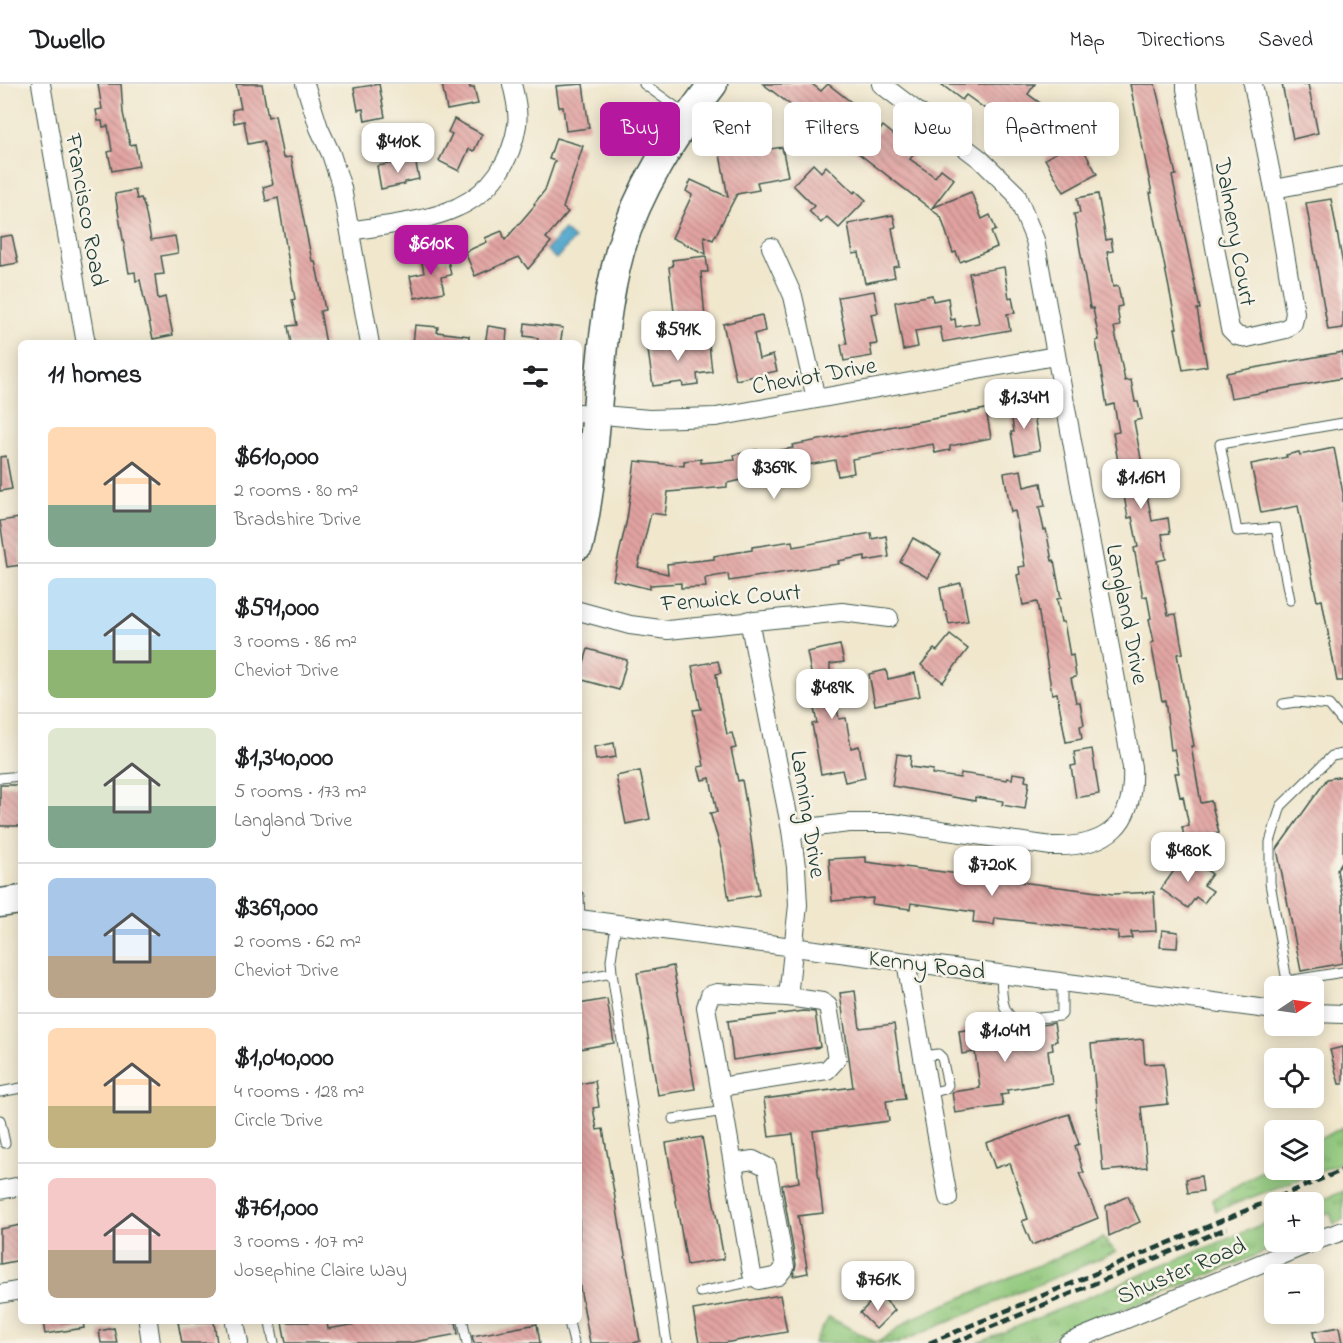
<!DOCTYPE html>
<html lang="en">
<head>
<meta charset="utf-8">
<style>
  body { margin:0; font-family:"Indie Flower",sans-serif; background:#f2f2f2; color:#202124; height:100vh; display:flex; flex-direction:column; font-size:22px; white-space:nowrap }
  * { box-sizing:border-box; margin:0 }
  p { font-size:20px; color:#757577 }
  .icon { flex:none; width:33px; height:33px; fill:none; stroke:currentColor; stroke-width:2; stroke-linecap:round; stroke-linejoin:round }
  .map { position:relative; flex:1; overflow:hidden }
  .side { position:absolute; left:18px; top:256px; width:564px; height:984px; display:flex; flex-direction:column; background:#fff; border-radius:9px; box-shadow:0 3px 15px #0003 }
  .side>* { flex:none }
  .banner { position:absolute; left:600px; top:18px; width:570px; height:54px; display:flex; gap:12px }
  .needle { width:39px; rotate:77deg }
  .fabs { position:absolute; left:1264px; top:892px; display:grid; gap:12px }
  .fabs a { display:grid; place-items:center; width:60px; height:60px; border-radius:9px; background:#fff; box-shadow:0 3px 15px #0003; font-size:30px }
  .price { position:absolute; translate:-50% -51px; padding:0 14px; border-radius:12px; background:#fff; color:#222; font-size:20px; line-height:39px; filter:drop-shadow(0 2px 3px #0008) }
  .price::after { content:''; position:absolute; left:50%; top:36px; width:18px; height:14px; margin-left:-9px; background:inherit; clip-path:polygon(0 0,100% 0,50% 100%) }
  .price.on { background:#b5179e; color:#fff }
  ul { padding:0; list-style:none }
  li { display:flex; align-items:center; gap:18px; height:150px; padding:0 30px }
  li+li { border-top:2px solid #e0e0e0 }
  li span { display:grid; place-items:center; flex:none; width:168px; height:120px; border-radius:9px; color:#555 }
  li>.icon { margin-inline-start:auto }
  span .icon { width:72px; height:72px; fill:#fffc; stroke-width:1 }
  li b { font-size:26px }
  h2 { display:flex; justify-content:space-between; align-items:center; height:72px; padding:0 30px; font-size:26px }
  .chip { padding:0 21px; border-radius:9px; background:#fff; box-shadow:0 3px 15px #0003; font-size:21px; line-height:54px }
  .chip.on { background:#b5179e; color:#fff }
  header { display:flex; align-items:center; gap:36px; box-sizing:border-box; height:84px; padding:0 30px; background:#fff; border-bottom:2px solid #e0e0e0 }
  header strong { font-size:28px }
  nav { display:flex; gap:33px; margin-inline-start:auto; font-size:21px }
  .map>svg:first-child { display:block }
</style>
</head>
<body>
<header>
<strong>Dwello</strong>
<nav><a>Map</a><a>Directions</a><a>Saved</a></nav>
</header>
<div class="map">
<svg width="1343" height="1259" viewBox="0 0 1343 1259">
  <defs>
    <pattern id="grass-tufts" width="24" height="20" patternUnits="userSpaceOnUse" patternTransform="scale(1.5)"><rect width="24" height="20" fill="#90c87b"/><path d="M3 7l-1-3M5 7V3M7 7l1-3M15 17l-1-3M17 17v-4M19 17l1-3" fill="none" stroke="#75a466"/></pattern>
    <pattern id="water-ripples" width="26" height="14" patternUnits="userSpaceOnUse" patternTransform="scale(1.5)"><rect width="26" height="14" fill="#50a5cc"/><path d="M2 4q2-2 4 0t4 0M15 11q2-2 4 0t4 0" fill="none" stroke="#4288a6"/></pattern>
    <pattern id="building-back-hatch" width="6" height="6" patternUnits="userSpaceOnUse" patternTransform="scale(1.5)"><rect width="6" height="6" fill="#e2a3a1"/><path d="M-1 5l2 2M0 0l6 6M5-1l2 2" fill="none" stroke="#b78684"/></pattern>
  </defs>
  <rect width="100%" height="100%" fill="#f7f3e8"/>
  <filter id="ink" filterUnits="userSpaceOnUse"><feTurbulence type="fractalNoise" baseFrequency=".0167" numOctaves="2"/><feDisplacementMap in="SourceGraphic" scale="12" xChannelSelector="R" yChannelSelector="G"/><feConvolveMatrix kernelMatrix="1 2 1 2 8 2 1 2 1" color-interpolation-filters="sRGB"/></filter>
  <filter id="wash" filterUnits="userSpaceOnUse"><feTurbulence type="fractalNoise" baseFrequency=".008" numOctaves="4" result="noise"/><feDisplacementMap in="SourceGraphic" scale="24" xChannelSelector="R" yChannelSelector="G"/><feGaussianBlur stdDeviation="1.35" result="paint"/><feColorMatrix in="noise" values="0 0 0 0 0 0 0 0 0 0 0 0 0 0 0 0 0 1.4 0 .05"/><feComposite in="paint" operator="in"/></filter>
  <g filter="url(#wash)">
    <rect width="100%" height="100%" fill="#f0e7cd"/>
    <g fill="url(#grass-tufts)" stroke="#588258" stroke-width="1.5">
      <polygon points="1343,1043 1343,1078 1216,1127 1212,1116 1275,1079 1275,1086 1314,1086 1314,1058"/>
      <polygon points="1343,1107 1343,1136 1334,1140 1330,1129 1314,1135 1314,1119"/>
      <polygon points="1275,1135 1275,1158 1289,1158 1041,1259 978,1259"/>
      <polygon points="1103,1154 1116,1168 898,1259 814,1259 829,1233 877,1259 911,1235"/>
    </g>
    <polygon fill="url(#water-ripples)" stroke="#387180" stroke-width="1.5" points="564,146 574,155 556,175 546,166"/>
    <g id="blocks">
      <g fill="url(#building-back-hatch)">
        <polygon points="98,0 121,0 123,29 130,61 135,60 139,82 112,87 108,68 112,67 108,42 103,43 102,37 98,37 96,26 102,25"/>
        <polygon points="236,0 262,0 268,33 275,31 283,74 291,73 312,177 315,177 322,210 325,226 320,227 326,260 291,260 288,242 297,241 292,216 295,215 278,114 266,117 263,103 273,100 263,57 248,60 244,37 234,39 232,26 241,24"/>
        <polygon points="379,0 385,33 365,37 363,25 358,26 354,4"/>
        <polygon points="442,0 469,0 470,4 474,3 478,20 447,26"/>
        <polygon points="583,0 589,44 566,47 563,23 559,23 556,2"/>
        <polygon points="763,0 812,0 821,7 828,0 860,25 854,32 877,50 883,42 915,68 910,75 935,93 941,85 954,95 932,124 971,108 982,135 990,131 996,146 991,148 997,163 960,178 956,168 953,169 941,133 832,49 830,51"/>
        <polygon points="941,0 1035,0 1028,10 1064,37 1045,62 1009,36 1006,40 966,11 962,16"/>
        <polygon points="1130,0 1155,0 1176,91 1172,92 1200,225 1197,225 1207,282 1183,286 1175,244 1177,244 1150,109 1152,109"/>
        <polygon points="1282,0 1308,0 1318,49 1293,55"/>
        <polygon points="454,35 482,50 474,67 469,65 459,87 439,77 452,50 448,48"/>
        <polygon points="556,54 583,62 563,124 568,128 546,154 551,158 528,185 519,173 475,192 465,168 487,158 485,154 502,147 505,156 535,121 534,120 545,106 555,77 549,75"/>
        <polygon points="1078,56 1097,90 1064,108 1045,75"/>
        <polygon points="749,59 750,62 770,59 771,65 782,63 788,92 757,98 759,106 737,110 713,156 704,152 706,170 672,154 692,111 686,107 691,96 728,113 719,65"/>
        <polygon points="415,75 419,95 405,98 405,100 381,105 377,82"/>
        <polygon points="813,80 821,88 826,82 854,109 856,107 866,116 839,144 827,133 821,139 809,127 814,122 793,101"/>
        <polygon points="135,106 137,115 141,114 145,125 151,156 175,152 178,169 161,172 164,190 155,191 158,215 165,213 173,251 153,255 140,196 136,197 135,188 129,189 115,110"/>
        <polygon points="1098,110 1106,156 1111,155 1113,167 1107,168 1113,203 1118,202 1122,222 1117,223 1120,242 1114,243 1125,297 1131,296 1135,318 1138,318 1142,335 1134,337 1144,391 1152,390 1155,405 1146,406 1152,437 1168,434 1170,449 1162,450 1166,475 1157,477 1168,531 1176,530 1183,569 1177,570 1194,662 1191,662 1201,719 1211,717 1219,749 1185,757 1182,743 1189,742 1183,712 1180,713 1175,689 1179,689 1174,665 1171,666 1165,616 1162,617 1151,559 1154,558 1149,535 1151,534 1147,512 1143,513 1134,464 1138,463 1132,433 1128,434 1121,395 1113,349 1119,348 1114,320 1107,322 1096,257 1099,256 1093,224 1090,224 1074,130 1080,129 1077,114"/>
        <polygon points="1331,115 1343,181 1343,244 1328,246 1306,119"/>
        <polygon points="893,131 896,143 892,144 899,182 893,183 895,193 865,199 859,169 853,170 848,140"/>
        <polygon points="12,151 18,179 0,182 0,153"/>
        <polygon points="439,169 441,177 448,176 451,191 441,193 444,208 415,214 410,192 424,189 421,173"/>
        <polygon points="706,172 708,188 701,188 705,234 675,237 669,183 673,182 672,176"/>
        <polygon points="1004,183 1009,214 1012,213 1015,229 1007,230 1010,246 943,258 940,243 915,247 918,263 903,266 895,218 932,211 933,217 948,214 951,236 955,235 956,243 979,239 969,189"/>
        <polygon points="874,207 878,229 871,230 877,260 870,261 872,272 844,277 841,261 847,260 838,213"/>
        <polygon points="762,231 765,247 754,250 759,275 773,271 777,287 736,296 723,240"/>
        <polygon points="525,239 563,244 560,260 537,260 538,254 524,252"/>
        <polygon points="415,241 438,243 437,248 469,252 469,260 413,260"/>
        <polygon points="488,242 507,245 506,260 485,260"/>
        <polygon points="685,254 686,263 709,260 712,288 697,290 698,300 683,302 682,298 653,302 647,259"/>
        <polygon points="1343,268 1343,294 1231,314 1226,289"/>
        <polygon points="1032,319 1040,366 1015,371 1011,348 1014,348 1010,323"/>
        <polygon points="986,325 991,354 950,362 950,366 935,369 933,360 852,375 854,389 838,392 835,376 774,387 774,389 727,399 727,403 668,408 665,431 651,429 638,483 668,490 667,480 714,475 714,472 752,466 752,463 792,457 793,463 871,449 872,455 886,452 889,473 865,477 865,472 838,477 839,480 729,497 728,490 705,494 706,503 681,504 681,499 650,501 650,505 613,496 627,435 635,377 684,382 684,377 701,375 701,379 735,376 734,371 757,366 758,370 793,364 792,361"/>
        <polygon points="1334,364 1343,409 1343,597 1337,597 1322,516 1317,517 1298,422 1261,429 1251,380 1287,373 1286,371 1299,368 1300,371"/>
        <polygon points="6,372 12,405 0,407 0,373"/>
        <polygon points="1021,386 1024,403 1041,399 1045,422 1039,423 1044,446 1046,445 1052,477 1054,476 1061,514 1057,515 1061,538 1064,538 1070,572 1073,571 1076,593 1071,594 1076,618 1080,618 1084,641 1080,642 1082,655 1066,658 1057,609 1052,610 1037,518 1023,521 1017,491 1020,490 1019,483 1025,482 1015,427 1011,428 1004,389"/>
        <polygon points="19,434 21,447 21,481 7,483 0,437"/>
        <polygon points="913,454 941,470 928,494 900,478"/>
        <polygon points="961,499 968,537 949,540 946,527 944,527 940,504"/>
        <polygon points="950,551 968,565 943,598 921,581 934,565 937,567"/>
        <polygon points="840,561 844,578 830,580 830,587 839,635 846,634 851,664 859,662 865,694 845,698 842,686 821,690 812,640 817,639 811,610 815,609 807,568"/>
        <polygon points="588,565 627,576 619,606 579,595"/>
        <polygon points="718,577 721,589 716,590 719,612 727,650 732,649 736,664 731,665 738,697 742,696 745,713 759,811 729,816 721,765 710,729 717,728 710,694 702,696 698,683 704,682 693,626 701,625 692,582"/>
        <polygon points="886,586 888,595 915,589 920,612 875,621 869,590"/>
        <polygon points="614,659 616,673 596,676 594,663"/>
        <polygon points="1092,665 1099,710 1076,714 1071,682 1076,681 1074,668"/>
        <polygon points="897,670 911,672 910,683 933,686 932,690 960,694 961,689 1007,696 1007,694 1012,695 1013,689 1026,691 1025,697 1029,698 1025,725 1002,721 1003,717 975,713 975,717 892,702"/>
        <polygon points="640,687 650,735 626,740 616,692"/>
        <polygon points="1343,692 1343,776 1337,786 1343,816 1343,879 1301,887 1277,765 1327,695"/>
        <rect x="0" y="701" width="21" height="41"/>
        <polygon points="1185,771 1212,790 1204,801 1213,807 1204,819 1196,813 1188,824 1161,805"/>
        <polygon points="866,773 866,778 1113,810 1154,808 1156,847 1131,848 1132,854 1118,855 1118,848 995,834 994,841 973,839 974,828 911,819 910,825 872,820 873,814 832,817 829,775"/>
        <polygon points="1162,846 1178,848 1177,864 1160,863"/>
        <polygon points="673,882 695,1005 658,1011 637,889"/>
        <polygon points="855,907 860,944 894,940 905,1015 886,1017 889,1037 813,1047 823,1129 798,1132 808,1189 793,1192 796,1181 782,1101 799,1098 793,1050 769,1053 764,1015 853,1003 840,909"/>
        <polygon points="607,915 614,959 579,965 579,920"/>
        <polygon points="803,927 815,928 820,963 733,976 728,937"/>
        <polygon points="1054,939 1057,957 1052,958 1053,966 1048,967 1052,999 1007,1006 1008,1010 1001,1011 1003,1022 955,1029 952,1008 980,1004 975,968 962,970 959,947 998,941 999,948"/>
        <polygon points="1143,955 1145,980 1164,979 1168,1020 1141,1023 1147,1083 1103,1087 1091,960"/>
        <polygon points="1343,963 1343,1000 1339,1000 1330,966"/>
        <polygon points="595,997 599,1023 593,1024 597,1046 603,1045 640,1257 634,1259 590,1259 579,1198 579,1000"/>
        <polygon points="1069,1030 1079,1060 1075,1062 1084,1089 1079,1089 1098,1134 1032,1161 1022,1137 1028,1135 1010,1079 995,1084 986,1059"/>
        <polygon points="702,1053 724,1175 687,1181 666,1059"/>
        <polygon points="1201,1092 1203,1107 1188,1109 1186,1095"/>
        <polygon points="1128,1112 1140,1138 1109,1152 1106,1122"/>
        <polygon points="21,1141 21,1176 0,1180 0,1145"/>
        <polygon points="879,1210 895,1226 876,1245 860,1229"/>
        <polygon points="780,1211 787,1248 724,1259 699,1259 693,1226"/>
        <polygon points="43,1238 83,1238 84,1244 45,1250"/>
        <polygon points="178,1238 214,1238 217,1259 182,1259"/>
        <polygon points="282,1238 327,1238 328,1245 368,1238 456,1238 458,1250 409,1259 286,1259"/>
        <polygon points="537,1240 540,1259 474,1259 472,1252"/>
        <polygon points="1339,1243 1342,1259 1315,1259 1313,1248"/>
        <polygon points="114,1244 117,1259 101,1259 99,1247"/>
      </g>
    </g>
  </g>
  <g filter="url(#ink)">
    <use href="#blocks" fill-opacity="0" stroke="#3e564b" stroke-width="1.5"/>
    <g fill="none" stroke-linecap="round" stroke-linejoin="round">
      <g stroke="#3e564b" stroke-width="11">
        <g id="service">
          <polyline points="644,0 687,31"/>
          <polyline points="1290,516 1276,444 1237,447 1220,360 1343,339"/>
          <polyline points="1283,620 1296,618 1329,621 1343,638"/>
          <polyline points="0,694 21,692"/>
          <polyline points="579,812 580,835"/>
          <polyline points="616,840 611,876 612,889 667,1259"/>
          <path d="M1001 890C1002 904 1000 928 1015 936L1060 932 1062 930V898"/>
          <polyline points="579,895 612,889"/>
          <polyline points="1287,897 1270,799 1270,758 1281,722 1332,672 1343,670"/>
          <polyline points="1287,901 1287,897 1343,888"/>
          <polyline points="923,972 938,970 942,974 948,1001 945,1005 930,1009"/>
          <polyline points="0,1008 21,1004"/>
          <polyline points="673,1035 724,1027"/>
          <polyline points="0,1036 5,1059"/>
          <polyline points="700,1208 759,1196"/>
          <polyline points="270,1238 274,1259"/>
          <polyline points="463,1238 467,1259"/>
          <polyline points="569,1238 574,1259"/>
        </g>
      </g>
      <g stroke="#3e564b" stroke-width="20">
        <g id="minor">
          <polyline points="41,0 86,260"/>
          <polyline points="305,0 319,44 331,70 342,104 370,260"/>
          <polyline points="1186,0 1186,5 1230,245 1237,252 1247,254 1286,245 1293,239 1295,229 1274,105 1253,0"/>
          <polyline points="1274,105 1343,92"/>
          <path d="M350 147C384 141 427 138 458 123 491 108 512 76 517 41 519 28 515 12 512 0"/>
          <polyline points="771,163 793,212 816,315"/>
          <polyline points="579,329 649,335 716,333 1055,272"/>
          <polyline points="579,527 630,541 668,546 842,528 889,534"/>
          <path d="M791 746 849 739H892L1051 762C1108 764 1135 740 1132 683L1035 156 1016 110 980 75 881 0"/>
          <polyline points="579,835 1275,926"/>
          <polyline points="906,878 948,1114"/>
          <polyline points="1314,929 1343,930"/>
          <polyline points="720,1003 827,986 837,975 828,922 822,918 788,913"/>
          <polyline points="733,1079 753,1076 767,1083 785,1183 778,1192 759,1196 752,1190 706,923 710,911 717,909 788,913 798,821 796,783 791,746 749,536"/>
          <polyline points="0,1106 21,1102"/>
          <polyline points="1314,1157 1343,1147"/>
          <polyline points="0,1210 21,1206"/>
          <polyline points="148,1238 151,1259"/>
          <polyline points="235,1238 239,1259"/>
          <polyline points="1068,1259 1313,1158"/>
        </g>
      </g>
      <g stroke="#3e564b" stroke-width="31">
        <g id="primary">
          <path d="M579 461C601 365 594 262 620 167 638 105 674 51 713 0"/>
          <polyline points="0,819 21,816"/>
        </g>
      </g>
      <use href="#service" stroke="#fff" stroke-width="9"/>
      <use href="#minor" stroke="#fff" stroke-width="18"/>
      <use href="#primary" stroke="#fff" stroke-width="28"/>
      <g stroke="#1f3d34" stroke-width="4.5" stroke-dasharray="9 4.5" stroke-linecap="butt">
        <polyline points="929,1259 1343,1086"/>
        <polyline points="953,1259 1227,1144"/>
      </g>
    </g>
  </g>
  <g text-anchor="middle" stroke-width="5" stroke-linejoin="round" paint-order="stroke">
    <g font-size="24" fill="#1f3d34" stroke="#f7f3e8">
      <text transform="translate(87 126) rotate(80)" y="8">Francisco Road</text>
      <text transform="translate(1236 148) rotate(80)" y="8">Dalmeny Court</text>
      <text transform="translate(814 291) rotate(-10)" y="8">Cheviot Drive</text>
      <text transform="translate(731 513) rotate(-5)" y="8">Fenwick Court</text>
      <text transform="translate(1128 530) rotate(79)" y="8">Langland Drive</text>
      <text transform="translate(809 730) rotate(81)" y="8">Lanning Drive</text>
      <text transform="translate(927 880) rotate(7)" y="8">Kenny Road</text>
      <text transform="translate(1181 1186) rotate(-23)" y="8">Shuster Road</text>
    </g>
  </g>
</svg>
<div class="fabs">
<a><svg class="needle" viewBox="-14 -14 28 28"><path d="M0-13l5 13h-10z" fill="#e53935"/><path d="M0 13l5-13h-10z" fill="#757577"/></svg></a>
<a><svg class="icon" aria-label="locate" viewBox="0 0 24 24"><circle cx="12" cy="12" r="6"/><path d="M12 2v4M12 18v4M2 12h4M18 12h4"/></svg></a>
<a><svg class="icon" aria-label="layers" viewBox="0 0 24 24"><path d="M12 4l9 5-9 5-9-5zM3 14l9 5 9-5"/></svg></a>
<a>+</a>
<a>−</a>
</div>
<b class="price" style="left:398px;top:90px">$410K</b>
<b class="price on" style="left:431px;top:192px">$610K</b>
<b class="price" style="left:678px;top:278px">$591K</b>
<b class="price" style="left:1024px;top:346px">$1.34M</b>
<b class="price" style="left:774px;top:416px">$369K</b>
<b class="price" style="left:1141px;top:426px">$1.16M</b>
<b class="price" style="left:832px;top:636px">$489K</b>
<b class="price" style="left:1188px;top:799px">$480K</b>
<b class="price" style="left:992px;top:813px">$720K</b>
<b class="price" style="left:1005px;top:979px">$1.04M</b>
<b class="price" style="left:878px;top:1228px">$761K</b>
<div class="banner">
<a class="chip on">Buy</a>
<a class="chip">Rent</a>
<a class="chip">Filters</a>
<a class="chip">New</a>
<a class="chip">Apartment</a>
</div>
<section class="side">
<h2>11 homes<svg class="icon" aria-label="filters" viewBox="0 0 24 24"><path d="M4 7h16M4 17h16"/><circle cx="9" cy="7" r="2"/><circle cx="15" cy="17" r="2"/></svg></h2>
<ul>
<li><span style="background:linear-gradient(#ffd9b3 65%,#7fa58c 0)"><svg class="icon" aria-label="home" viewBox="0 0 24 24"><path d="M3 11l9-7 9 7M6 9v11h12V9"/></svg></span><div><b>$610,000</b><p>2 rooms · 80 m²</p><p>Bradshire Drive</p></div></li>
<li><span style="background:linear-gradient(#bfe0f5 60%,#8fb573 0)"><svg class="icon" aria-label="home" viewBox="0 0 24 24"><path d="M3 11l9-7 9 7M6 9v11h12V9"/></svg></span><div><b>$591,000</b><p>3 rooms · 86 m²</p><p>Cheviot Drive</p></div></li>
<li><span style="background:linear-gradient(#dfe7d0 65%,#7fa58c 0)"><svg class="icon" aria-label="home" viewBox="0 0 24 24"><path d="M3 11l9-7 9 7M6 9v11h12V9"/></svg></span><div><b>$1,340,000</b><p>5 rooms · 173 m²</p><p>Langland Drive</p></div></li>
<li><span style="background:linear-gradient(#a9c7e8 65%,#b9a48a 0)"><svg class="icon" aria-label="home" viewBox="0 0 24 24"><path d="M3 11l9-7 9 7M6 9v11h12V9"/></svg></span><div><b>$369,000</b><p>2 rooms · 62 m²</p><p>Cheviot Drive</p></div></li>
<li><span style="background:linear-gradient(#ffd9b3 65%,#c2b280 0)"><svg class="icon" aria-label="home" viewBox="0 0 24 24"><path d="M3 11l9-7 9 7M6 9v11h12V9"/></svg></span><div><b>$1,040,000</b><p>4 rooms · 128 m²</p><p>Circle Drive</p></div></li>
<li><span style="background:linear-gradient(#f6c9c9 60%,#b9a48a 0)"><svg class="icon" aria-label="home" viewBox="0 0 24 24"><path d="M3 11l9-7 9 7M6 9v11h12V9"/></svg></span><div><b>$761,000</b><p>3 rooms · 107 m²</p><p>Josephine Claire Way</p></div></li>
</ul>
</section>
</div>
</body>
</html>
